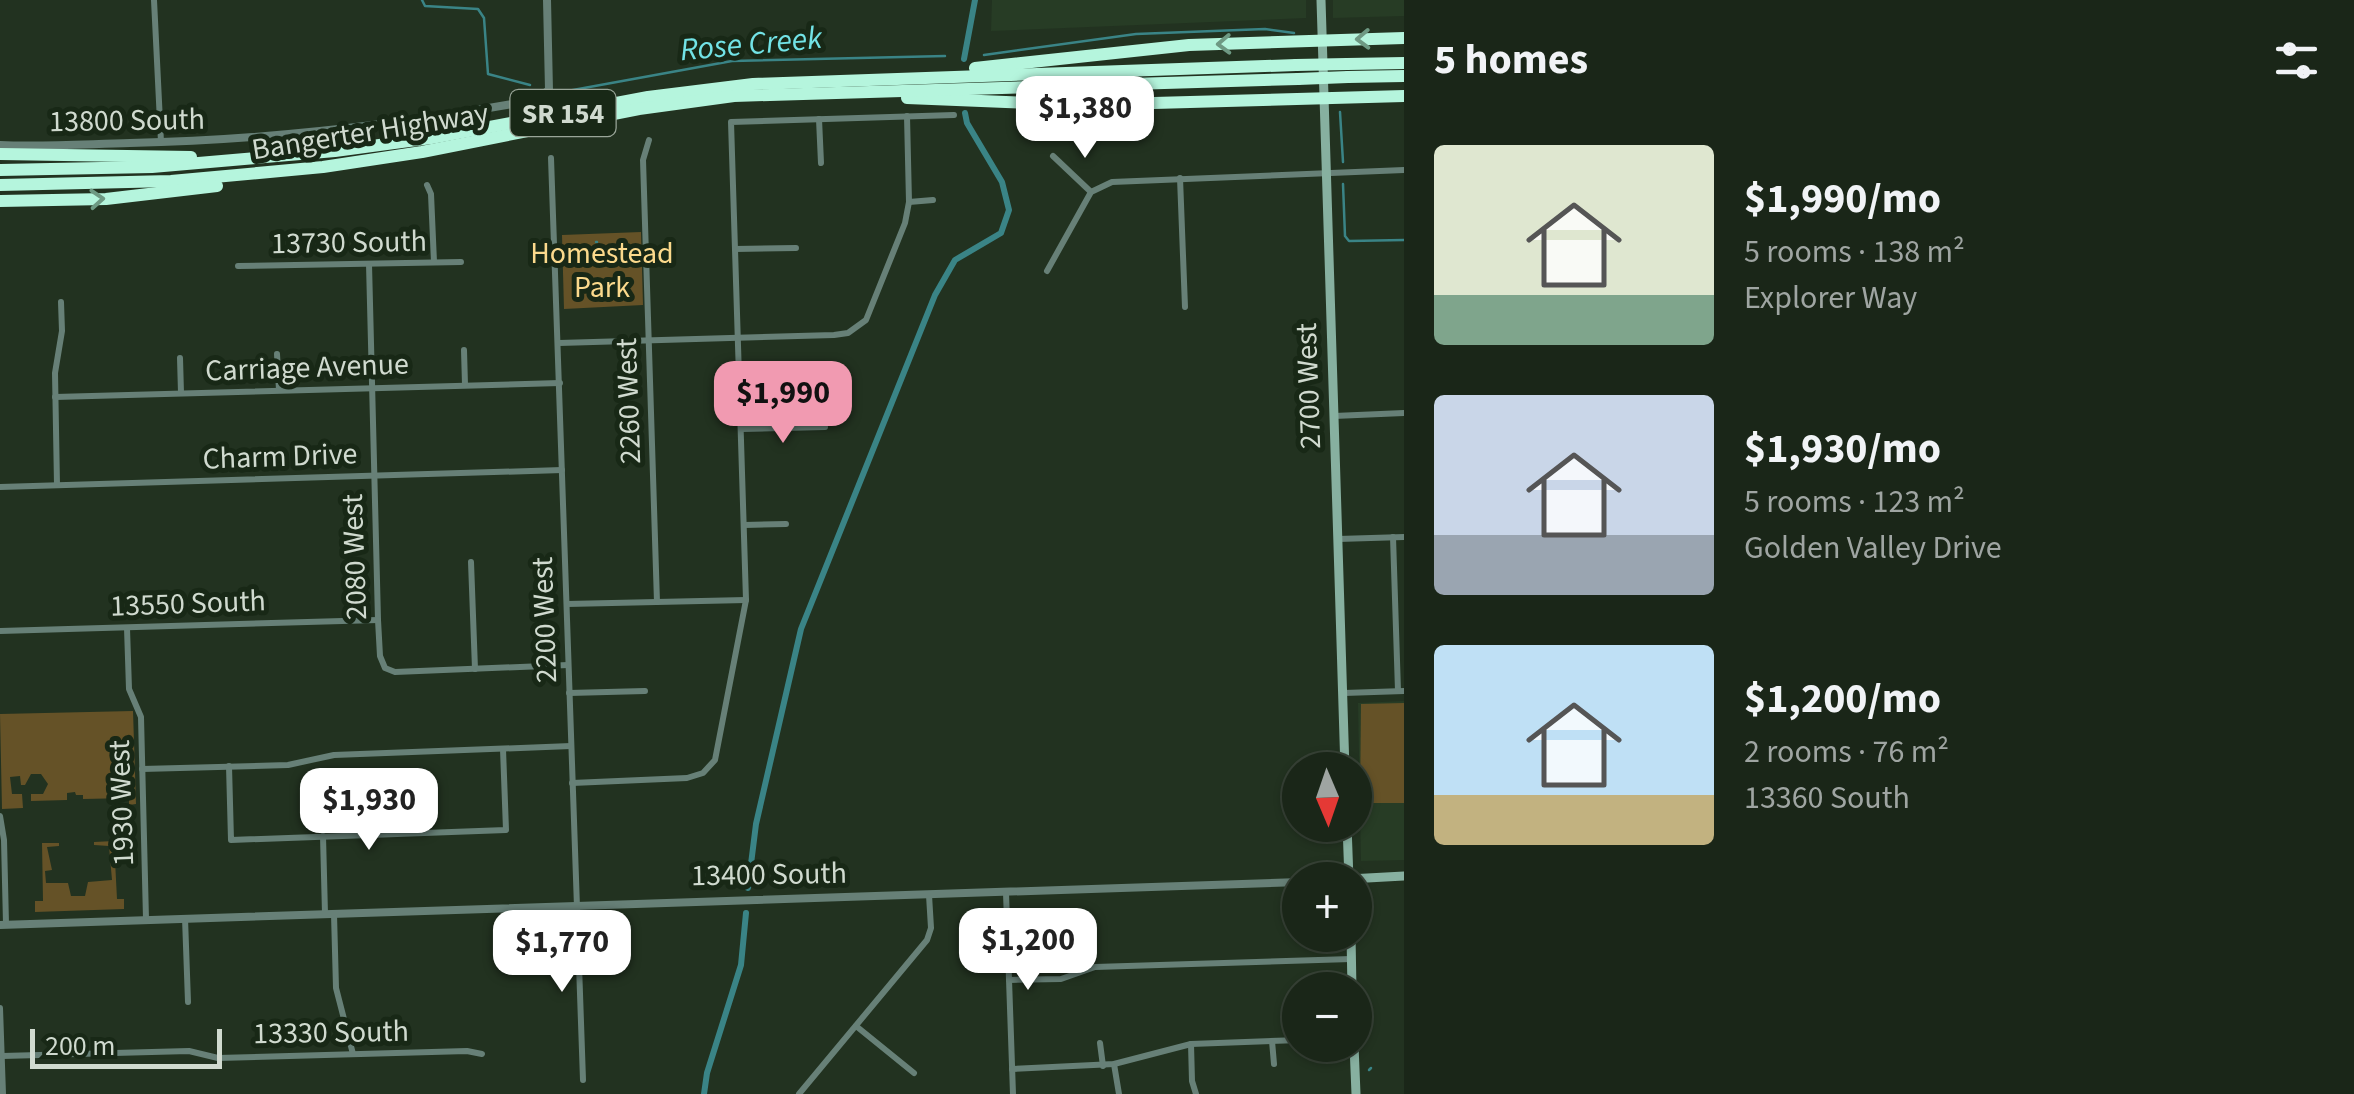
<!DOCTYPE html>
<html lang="en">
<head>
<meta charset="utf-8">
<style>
  body { margin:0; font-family:"Source Sans 3",sans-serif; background:#232e21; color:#f1f3f6; height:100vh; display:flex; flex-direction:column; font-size:38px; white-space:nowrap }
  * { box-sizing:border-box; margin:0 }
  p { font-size:32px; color:#9fa5a2 }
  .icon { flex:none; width:55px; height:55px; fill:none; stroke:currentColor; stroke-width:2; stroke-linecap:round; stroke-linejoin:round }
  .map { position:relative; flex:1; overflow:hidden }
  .sheet { display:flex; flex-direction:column; background:#1a2618; width:950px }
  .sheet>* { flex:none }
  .needle { width:65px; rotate:178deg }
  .tools { position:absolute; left:1282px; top:752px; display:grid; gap:20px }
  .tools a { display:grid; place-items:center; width:90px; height:90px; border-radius:50%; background:#1a2618; box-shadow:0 2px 8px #0004,0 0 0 2px #384337; font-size:50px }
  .scale { position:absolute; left:30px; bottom:25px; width:192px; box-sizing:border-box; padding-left:10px; border:5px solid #d0dacf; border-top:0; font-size:28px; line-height:35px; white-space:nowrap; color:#d0dacf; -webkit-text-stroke:8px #182816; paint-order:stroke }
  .price { position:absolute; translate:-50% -85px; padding:0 22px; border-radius:20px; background:#fff; color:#222; font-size:32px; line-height:65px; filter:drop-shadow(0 2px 5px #0008) }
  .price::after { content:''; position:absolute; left:50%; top:60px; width:30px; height:22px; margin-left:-15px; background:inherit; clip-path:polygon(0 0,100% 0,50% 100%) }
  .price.active { background:#f19ab1; color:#111 }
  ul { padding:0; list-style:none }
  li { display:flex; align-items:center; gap:30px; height:250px; padding:0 30px }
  li span { display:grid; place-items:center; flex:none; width:280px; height:200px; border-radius:10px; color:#555 }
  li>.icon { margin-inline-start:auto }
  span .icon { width:120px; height:120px; fill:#fffc; stroke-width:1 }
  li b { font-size:42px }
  h2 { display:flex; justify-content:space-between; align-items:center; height:120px; padding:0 30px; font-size:42px }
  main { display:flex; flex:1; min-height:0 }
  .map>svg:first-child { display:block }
</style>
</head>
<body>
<main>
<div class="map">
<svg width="1404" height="1094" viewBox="0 0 1404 1094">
  <rect width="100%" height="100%" fill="#223220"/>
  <g fill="#273c25">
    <polygon points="992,0 1306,0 1306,18 991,31"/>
    <polygon points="1333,0 1404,0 1404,16 1333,18"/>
    <polygon points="1404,701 1404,860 1361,861 1358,703"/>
  </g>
  <g fill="#655227">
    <polygon points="641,232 643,305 564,309 562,235"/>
    <polygon points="1404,703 1404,803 1360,803 1361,704"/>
    <polygon points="133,711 136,804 129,805 129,798 83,799 83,795 76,795 75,792 67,793 67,800 31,801 31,794 43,794 48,784 41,774 31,774 25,785 21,785 20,776 10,777 12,794 22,794 23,808 2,809 0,714"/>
    <polygon points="114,841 117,899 124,899 124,909 35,912 35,901 43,901 42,843 59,843 59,846 47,847 52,870 45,871 46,883 68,883 71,896 85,896 88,882 112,880 109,846 94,845 94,842"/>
  </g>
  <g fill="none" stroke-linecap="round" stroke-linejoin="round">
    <g stroke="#3a8486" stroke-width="2.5">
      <polyline points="422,0 425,6 478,9 484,18 488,74 530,85"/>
      <polyline points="984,55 1136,34 1265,29 1294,33"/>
      <polyline points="562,92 732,61 945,56"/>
      <polyline points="1340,112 1343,162"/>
      <polyline points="1343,184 1345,236 1349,241 1404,240"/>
      <polyline points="596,242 597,242"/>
      <polyline points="577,293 577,294"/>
      <polyline points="1369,1070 1371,1068"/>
    </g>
    <g stroke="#3a8486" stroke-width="6">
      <polyline points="964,59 975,0"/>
      <polyline points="748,888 756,824 801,629 935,295 955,260 1001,233 1009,210 1002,182 967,123 965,113"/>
      <polyline points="704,1094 707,1073 741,965 746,913"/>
    </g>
    <g stroke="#678077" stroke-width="6">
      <polyline points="154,0 161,142"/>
      <polyline points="819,119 821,163"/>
      <polyline points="649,140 643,160 657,602"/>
      <polyline points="1053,156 1091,192"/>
      <polyline points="551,158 583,1080"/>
      <polyline points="1180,178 1185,307"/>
      <polyline points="427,185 431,194 434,262"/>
      <polyline points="909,202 933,200"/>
      <polyline points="735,249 796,248"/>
      <polyline points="369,264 378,620 380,656 385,668 395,672 568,665"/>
      <polyline points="238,266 461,262"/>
      <polyline points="1047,271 1091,192 1112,182 1404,170"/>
      <polyline points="559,343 834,335 848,333 866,320 905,223 909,202 907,116"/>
      <polyline points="464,350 465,385"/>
      <polyline points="277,354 279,390"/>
      <polyline points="180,358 181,393"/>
      <polyline points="55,397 560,383"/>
      <polyline points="1334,416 1404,413"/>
      <polyline points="741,429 825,427"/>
      <polyline points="57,485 55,373 62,331 61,302"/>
      <polyline points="0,487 562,470"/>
      <polyline points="744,525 786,524"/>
      <polyline points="1393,537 1398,691"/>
      <polyline points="1338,539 1404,537"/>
      <polyline points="471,562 475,669"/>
      <polyline points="567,604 746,600"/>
      <polyline points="127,628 129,689 141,717 146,919"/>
      <polyline points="0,631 378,620"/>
      <polyline points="569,693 645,691"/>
      <polyline points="1344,693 1404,691"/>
      <polyline points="229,766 231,840 506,830 503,749"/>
      <polyline points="142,769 288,765 334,755 571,746"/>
      <polyline points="572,783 687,778 703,773 715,760 746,600 731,122 954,115"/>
      <polyline points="0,816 4,840 6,924"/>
      <polyline points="323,836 325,914"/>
      <polyline points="1006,893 1013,1094"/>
      <polyline points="334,914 336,988 353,1054"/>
      <polyline points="185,918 188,1002"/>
      <polyline points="1009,980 1061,979 1095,967 1351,959"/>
      <polyline points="0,1008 3,1094"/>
      <polyline points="856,1026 914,1073"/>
      <polyline points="1272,1041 1274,1064"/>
      <polyline points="1100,1043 1103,1066"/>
      <polyline points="1191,1044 1192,1081 1196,1094"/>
      <polyline points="2,1056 189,1051 218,1058 467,1051 482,1054"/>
      <polyline points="1114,1064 1119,1094"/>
      <polyline points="1012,1069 1114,1064 1191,1044 1300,1040"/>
      <polyline points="799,1094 927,940 931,928 929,895"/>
    </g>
    <g stroke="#678077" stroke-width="8">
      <path d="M0 145C43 147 87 144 130 143 267 140 399 125 534 100L549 90 547 0"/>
      <polyline points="1328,880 1349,879"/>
      <polyline points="0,925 1300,882"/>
    </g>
    <g stroke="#87b0a0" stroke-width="9">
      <polyline points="1321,0 1345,770"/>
      <polyline points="1347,825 1349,880"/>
      <polyline points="1349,879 1404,876"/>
      <polyline points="1351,935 1352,990"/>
      <polyline points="1354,1045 1356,1094"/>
    </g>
    <g stroke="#b5f5dd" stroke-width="12">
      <polyline points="1347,64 1404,63"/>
      <polyline points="975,68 1189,45 1404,38"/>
      <polyline points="1348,77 1404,76"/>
      <polyline points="907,98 1081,105 1404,96"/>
      <polyline points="0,154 191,157"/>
      <polyline points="0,170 152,167 335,151 431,138 648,97 753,84 1296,65"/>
      <polyline points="0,185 171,181 323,167 422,152 639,109 734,96 1298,79"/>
      <polyline points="0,201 106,199 217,186"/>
    </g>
    <g stroke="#b5f5dd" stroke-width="12">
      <polyline points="1296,65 1347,64"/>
      <polyline points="1298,79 1348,77"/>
    </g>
  </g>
  <defs><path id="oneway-chevron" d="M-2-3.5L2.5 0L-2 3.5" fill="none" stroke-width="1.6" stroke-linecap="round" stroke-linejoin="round" transform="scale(2.5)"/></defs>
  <g stroke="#6e9983">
    <use href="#oneway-chevron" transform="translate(1363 39) rotate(178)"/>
    <use href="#oneway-chevron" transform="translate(1224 44) rotate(178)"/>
    <use href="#oneway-chevron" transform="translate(97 199) rotate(-4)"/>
  </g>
  <g text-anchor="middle" stroke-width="10" stroke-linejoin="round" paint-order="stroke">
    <rect fill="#182816" stroke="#99a598" stroke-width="2.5" x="510.5" y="90" width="105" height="46" rx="8"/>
    <g font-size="28" font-weight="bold" fill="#d0dacf">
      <text x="563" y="123">SR 154</text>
    </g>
    <g font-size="30" fill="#d0dacf" stroke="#182816">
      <text transform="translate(127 120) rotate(-1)" y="10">13800 South</text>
      <text transform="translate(370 131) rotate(-9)" y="10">Bangerter Highway</text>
      <text transform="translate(349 242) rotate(-1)" y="10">13730 South</text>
      <text transform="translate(307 367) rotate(-2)" y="10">Carriage Avenue</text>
      <text transform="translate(1308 386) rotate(-92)" y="10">2700 West</text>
      <text transform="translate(628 401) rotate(-92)" y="10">2260 West</text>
      <text transform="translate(280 456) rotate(-2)" y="10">Charm Drive</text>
      <text transform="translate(354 557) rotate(-92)" y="10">2080 West</text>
      <text transform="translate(188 603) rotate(-2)" y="10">13550 South</text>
      <text transform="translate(544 620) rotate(-92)" y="10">2200 West</text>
      <text transform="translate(121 803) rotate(-92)" y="10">1930 West</text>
      <text transform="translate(769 874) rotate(-1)" y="10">13400 South</text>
      <text transform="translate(331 1032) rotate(-1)" y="10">13330 South</text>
    </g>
    <g font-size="30" fill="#fbd98c" stroke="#182816">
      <text x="602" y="263">Homestead<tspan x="602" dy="34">Park</tspan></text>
    </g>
    <g font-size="32" font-style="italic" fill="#72e3e6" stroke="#182816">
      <text transform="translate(751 43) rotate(-5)" y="11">Rose Creek</text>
    </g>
  </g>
</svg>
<div class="tools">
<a><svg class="needle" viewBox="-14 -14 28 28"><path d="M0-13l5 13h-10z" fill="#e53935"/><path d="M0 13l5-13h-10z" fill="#9fa5a2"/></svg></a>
<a>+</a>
<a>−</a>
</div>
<div class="scale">200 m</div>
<b class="price" style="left:1085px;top:161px">$1,380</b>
<b class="price active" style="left:783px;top:446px">$1,990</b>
<b class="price" style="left:369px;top:853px">$1,930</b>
<b class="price" style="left:1028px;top:993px">$1,200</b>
<b class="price" style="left:562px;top:995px">$1,770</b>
</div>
<section class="sheet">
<h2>5 homes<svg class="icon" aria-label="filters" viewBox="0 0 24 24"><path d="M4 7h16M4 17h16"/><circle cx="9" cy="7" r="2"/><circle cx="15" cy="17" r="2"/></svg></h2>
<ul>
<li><span style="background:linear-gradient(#dfe7d0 75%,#7fa58c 0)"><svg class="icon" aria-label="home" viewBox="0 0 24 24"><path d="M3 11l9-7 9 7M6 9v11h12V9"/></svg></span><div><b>$1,990/mo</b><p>5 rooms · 138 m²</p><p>Explorer Way</p></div></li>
<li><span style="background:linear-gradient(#c9d6e8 70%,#9aa5b1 0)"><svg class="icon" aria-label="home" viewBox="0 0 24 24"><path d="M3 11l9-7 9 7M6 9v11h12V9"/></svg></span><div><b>$1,930/mo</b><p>5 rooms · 123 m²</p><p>Golden Valley Drive</p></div></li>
<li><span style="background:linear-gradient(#bfe0f5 75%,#c2b280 0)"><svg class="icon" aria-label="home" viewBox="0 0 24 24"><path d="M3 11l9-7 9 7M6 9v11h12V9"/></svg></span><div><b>$1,200/mo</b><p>2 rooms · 76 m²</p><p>13360 South</p></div></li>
</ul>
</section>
</main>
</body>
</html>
